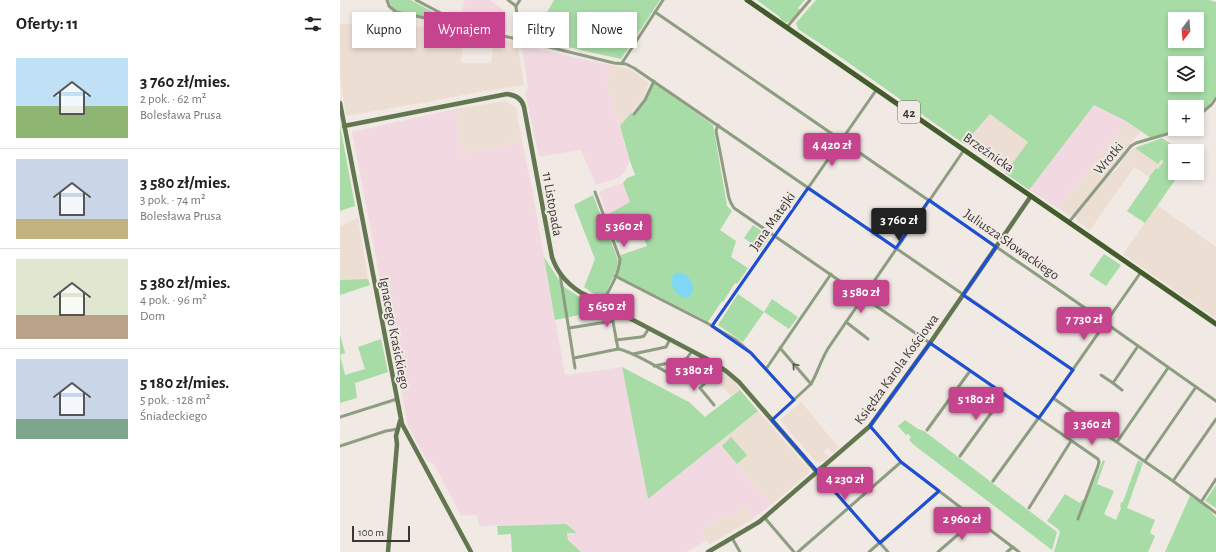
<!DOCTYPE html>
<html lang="pl">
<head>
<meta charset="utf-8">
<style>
  body { margin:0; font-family:"Alegreya Sans",sans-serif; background:#f6f6f6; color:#202124; height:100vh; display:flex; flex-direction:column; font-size:15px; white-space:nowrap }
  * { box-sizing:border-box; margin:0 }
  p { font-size:13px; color:#757577 }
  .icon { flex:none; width:22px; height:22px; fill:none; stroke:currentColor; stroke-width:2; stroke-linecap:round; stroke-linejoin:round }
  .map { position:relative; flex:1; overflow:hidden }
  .panel { display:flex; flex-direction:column; background:#fff; width:340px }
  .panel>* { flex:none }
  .top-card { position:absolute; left:12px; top:12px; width:380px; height:36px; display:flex; gap:8px }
  .needle { width:26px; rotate:196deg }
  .controls { position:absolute; left:828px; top:12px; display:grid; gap:8px }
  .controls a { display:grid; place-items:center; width:36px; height:36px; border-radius:0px; background:#fff; box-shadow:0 2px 6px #0003; font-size:20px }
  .scale { position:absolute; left:12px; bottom:10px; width:58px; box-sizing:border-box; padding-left:4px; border:2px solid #393634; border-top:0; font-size:11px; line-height:14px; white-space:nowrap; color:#393634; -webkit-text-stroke:3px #f1e9e4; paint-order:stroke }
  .price { position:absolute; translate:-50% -34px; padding:0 9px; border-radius:4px; background:#c6448d; color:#fff; font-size:13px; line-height:26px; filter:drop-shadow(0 1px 2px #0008) }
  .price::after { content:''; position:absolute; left:50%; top:24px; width:12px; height:9px; margin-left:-6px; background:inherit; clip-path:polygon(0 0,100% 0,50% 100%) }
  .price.current { background:#222; color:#fff }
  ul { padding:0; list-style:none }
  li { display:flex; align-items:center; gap:12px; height:100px; padding:0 16px }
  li+li { border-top:1px solid #e0e0e0 }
  li span { display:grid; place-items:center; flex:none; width:112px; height:80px; border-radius:0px; color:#555 }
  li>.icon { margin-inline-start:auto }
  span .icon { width:48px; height:48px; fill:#fffc; stroke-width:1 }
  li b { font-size:17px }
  h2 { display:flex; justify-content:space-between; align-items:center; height:48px; padding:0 16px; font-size:17px }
  .pill { padding:0 14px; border-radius:0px; background:#fff; box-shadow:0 2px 6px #0003; font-size:14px; line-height:36px }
  .pill.current { background:#c6448d; color:#fff }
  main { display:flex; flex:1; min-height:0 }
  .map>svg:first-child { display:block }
</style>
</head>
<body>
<main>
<section class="panel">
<h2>Oferty: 11<svg class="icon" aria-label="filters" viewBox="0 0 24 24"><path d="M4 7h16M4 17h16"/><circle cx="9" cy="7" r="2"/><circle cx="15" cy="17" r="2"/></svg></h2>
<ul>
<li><span style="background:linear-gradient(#bfe0f5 60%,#8fb573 0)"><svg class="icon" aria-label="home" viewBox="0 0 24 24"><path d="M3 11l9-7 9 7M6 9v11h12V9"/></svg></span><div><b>3 760 zł/mies.</b><p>2 pok. · 62 m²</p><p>Bolesława Prusa</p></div></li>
<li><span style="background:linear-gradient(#c9d6e8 75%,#c2b280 0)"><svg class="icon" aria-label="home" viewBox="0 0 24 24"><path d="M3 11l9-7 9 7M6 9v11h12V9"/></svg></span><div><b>3 580 zł/mies.</b><p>3 pok. · 74 m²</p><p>Bolesława Prusa</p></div></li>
<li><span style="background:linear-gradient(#dfe7d0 70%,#b9a48a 0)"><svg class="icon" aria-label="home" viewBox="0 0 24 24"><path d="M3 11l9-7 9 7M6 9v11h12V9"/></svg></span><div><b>5 380 zł/mies.</b><p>4 pok. · 96 m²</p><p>Dom</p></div></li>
<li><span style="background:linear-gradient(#c9d6e8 75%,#7fa58c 0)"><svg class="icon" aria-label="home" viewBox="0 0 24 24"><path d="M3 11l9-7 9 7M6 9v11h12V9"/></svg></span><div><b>5 180 zł/mies.</b><p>5 pok. · 128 m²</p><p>Śniadeckiego</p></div></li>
</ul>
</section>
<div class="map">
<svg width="876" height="552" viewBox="0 0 876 552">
  <rect width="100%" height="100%" fill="#f1e9e4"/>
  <g fill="#edded4">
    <polygon points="0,24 52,25 104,28 124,30 121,63 151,63 153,47 157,38 177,42 184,85 144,91 87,102 6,116 0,77"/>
    <polygon points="271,65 290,69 309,83 302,100 280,126 268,87 264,85"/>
    <polygon points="166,101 176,108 182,142 122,153 115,109"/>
    <polygon points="650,114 688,142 665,173 624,144"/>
    <polygon points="786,121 801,131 735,213 730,216 718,208"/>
    <polygon points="795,148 818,164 821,160 824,161 818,170 815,168 809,177 794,167 750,230 737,221 735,216 769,175 778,169 782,160 791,150"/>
    <polygon points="817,205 876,247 876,319 783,254"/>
    <polygon points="18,218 28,279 0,280 0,226"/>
    <polygon points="372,365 395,382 400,390 391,396 383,387 367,374"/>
    <polygon points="461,402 499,448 493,453 488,448 484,452 489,457 483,462 476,462 440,420"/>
    <polygon points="418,411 469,469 468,474 431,505 378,443"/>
    <polygon points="403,505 414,518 369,545 360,529 388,514 390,517 399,512 397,509"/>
  </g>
  <g fill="#f2d9e1">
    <polygon points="125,0 150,0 166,12 167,32 129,23 120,19"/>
    <polygon points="182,46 271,65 264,85 268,87 290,161 283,174 277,178 256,185 241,150 199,157 185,92 188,87"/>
    <polygon points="754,104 786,121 718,208 689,190"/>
    <polygon points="115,109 122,153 182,142 190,178 225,375 282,367 308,499 378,443 431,505 414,518 403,505 397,509 399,512 390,517 388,514 361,529 366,541 346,552 241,552 228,540 227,533 236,533 226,524 139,526 137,515 121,516 94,464 87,461 68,426 12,132"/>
    <polygon points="283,183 291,202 267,215 259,193 264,189"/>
  </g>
  <g fill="#a7dca6" fill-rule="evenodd">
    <polygon points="49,0 71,0 102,17 102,20 100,20 56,11 50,4"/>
    <polygon points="214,0 320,0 281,59 210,43 200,39 196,36 201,23"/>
    <polygon points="417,0 465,0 458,8 460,10 450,21 446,23 440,19 441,18"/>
    <path d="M476 0H869L876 2V96L868 105 857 115V107H835V129L824 134 811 138 786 121 754 105 689 190 665 173 688 142 650 114 624 144 503 59 458 29 456 23ZM835 19H857V41H835ZM835 63H857V85H835Z"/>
    <polygon points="314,83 373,125 386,200 387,206 392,211 380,230 396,241 391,257 408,268 397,284 395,283 383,302 382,301 367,323 365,320 277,276 281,255 307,246 302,234 277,243 267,215 290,202 283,183 287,178 295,175 290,161 280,126 291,113 295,115 309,95"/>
    <polygon points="0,125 15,206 0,211"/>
    <polygon points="822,138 842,151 835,151 835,173 854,173 849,179 840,173 805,223 787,211 810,178 809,177 816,168 818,169 824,161 821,160 818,164 795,148"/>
    <polygon points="253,195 278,260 277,268 263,300 244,287 255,259 234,205"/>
    <polygon points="413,225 429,236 429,238 421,250 404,238"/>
    <polygon points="764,254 781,265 766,286 749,275"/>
    <polygon points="204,257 223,286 238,296 267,309 215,320"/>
    <polygon points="28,279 30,285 0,295 0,280"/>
    <polygon points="398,294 424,312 432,299 458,317 449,329 424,312 403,342 378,325"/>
    <polygon points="0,334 5,353 0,355 5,375 25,369 18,347 41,339 48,372 15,383 17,398 0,403"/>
    <polygon points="282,367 349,402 365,417 400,390 418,411 308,499"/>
    <polygon points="565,420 578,429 584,431 717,532 712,550 574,445 569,440 571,437 568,434 566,435 558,426"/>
    <polygon points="391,437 407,455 397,464 382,446"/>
    <polygon points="763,460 765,461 757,484 774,491 764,514 776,520 781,508 780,506 781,503 783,502 798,460 803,463 787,508 815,520 810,533 815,536 808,552 714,552 720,532 718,529 707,521 725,494 740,503 742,500 746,500"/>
    <polygon points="876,485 876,508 865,501"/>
    <polygon points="850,496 862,503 876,517 876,552 825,552"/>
    <polygon points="226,524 237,533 227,533 228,540 241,552 172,552 171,534 158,535 157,526"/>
  </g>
  <path fill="#7ed8f3" d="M336 273C349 271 359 289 349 297 337 299 324 282 336 273Z"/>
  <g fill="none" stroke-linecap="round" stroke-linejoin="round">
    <g stroke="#8e9d82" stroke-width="3">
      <polyline points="47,0 49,6 56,12 100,21 103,21 109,18"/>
      <polyline points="76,0 127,27 274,63 286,64 294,68 733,370"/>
      <polyline points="168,0 176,6"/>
      <polyline points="315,12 764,321 767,324 876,401"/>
      <polyline points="447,27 470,0"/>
      <polyline points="179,40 176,6 180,0"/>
      <polyline points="282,63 323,0"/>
      <polyline points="294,114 305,100 314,81"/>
      <polyline points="857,117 872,104 876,98"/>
      <polyline points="378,125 376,131 389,198 391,203 394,208 758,459 759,462 758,466 738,519"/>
      <path d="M255 192 280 259C279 275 269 290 262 303"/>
      <polyline points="729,222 791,146 796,143 827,134 838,129"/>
      <polyline points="220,274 235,368"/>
      <polyline points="275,276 367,323 396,340 411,353 454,400"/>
      <polyline points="272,309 271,311 278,349"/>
      <polyline points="506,322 528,339"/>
      <polyline points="372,326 537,89"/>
      <polyline points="229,328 273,321"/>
      <polyline points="276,340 301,337 304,336 309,328"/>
      <polyline points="440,348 471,384"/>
      <polyline points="293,354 326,347 330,339"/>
      <path d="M234 358 278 349C293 351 321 370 336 377L367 370 373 362"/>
      <polyline points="314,366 343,360 347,358 352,351"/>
      <polyline points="426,369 491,274"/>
      <polyline points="365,370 368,380 360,388 374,405"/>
      <polyline points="761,375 773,383 798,346"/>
      <polyline points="773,383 782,390"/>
      <polyline points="713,398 833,481 876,513"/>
      <polyline points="0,417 57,399"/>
      <path d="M432 420 471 384C478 372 481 359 489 347L624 150"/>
      <polyline points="530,426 561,462 679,552"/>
      <polyline points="587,430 630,371"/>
      <polyline points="777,442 828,368"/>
      <polyline points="0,446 46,431 58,429"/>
      <polyline points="620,456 665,394"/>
      <polyline points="805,461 856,387"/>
      <polyline points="477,472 548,552"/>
      <polyline points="653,481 713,398 801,272"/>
      <polyline points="833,481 876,419"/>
      <polyline points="861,502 876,479"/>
      <polyline points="689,508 731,441"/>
      <polyline points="424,517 454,552"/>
      <polyline points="392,538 400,552"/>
      <polyline points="458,552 561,462"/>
      <polyline points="529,552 599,491"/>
      <polyline points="598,552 636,519"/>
      <polyline points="667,552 673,547"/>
    </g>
    <g stroke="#627750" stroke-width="4.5">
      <polyline points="0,103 62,424 131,552"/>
      <path d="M4 126 167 94C175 95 182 98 184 107L212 257C217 272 226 283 240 292L369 360 386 371 399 382 477 472"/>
      <polyline points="48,552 57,444 56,436 60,421"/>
      <polyline points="368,552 419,522 530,426 590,343 691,196"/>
    </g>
    <polyline stroke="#435c2b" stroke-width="5" points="407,0 876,324"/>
  </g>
  <defs><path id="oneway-chevron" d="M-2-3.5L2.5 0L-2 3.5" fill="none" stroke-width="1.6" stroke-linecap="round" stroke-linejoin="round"/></defs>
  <use stroke="#52554b" href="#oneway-chevron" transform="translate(455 366) rotate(-131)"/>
  <path fill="none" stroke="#1d4ed8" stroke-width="3" stroke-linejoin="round" d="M468 188 556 248 589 200 656 247 623 295 733 370 699 418 590 343 530 426 561 462 599 491 540 543 432 420 454 400 411 353 372 326Z"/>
  <g text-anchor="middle" stroke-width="4" stroke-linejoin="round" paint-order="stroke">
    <rect fill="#f1e9e4" stroke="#706c69" stroke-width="1" x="558" y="101" width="22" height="22" rx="3"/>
    <g font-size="13" font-weight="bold" fill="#393634">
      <text x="569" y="117">42</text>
    </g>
    <g font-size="14" fill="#393634" stroke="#f1e9e4">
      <text transform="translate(649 152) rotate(35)" y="5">Brzeźnicka</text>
      <text transform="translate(768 158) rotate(-50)" y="5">Wrotki</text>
      <text transform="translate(213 204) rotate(80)" y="5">11 Listopada</text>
      <text transform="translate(432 221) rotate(-55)" y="5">Jana Matejki</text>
      <text transform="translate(672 244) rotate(35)" y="5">Juliusza Słowackiego</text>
      <text transform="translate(55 333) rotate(79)" y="5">Ignacego Krasickiego</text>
      <text transform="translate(556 369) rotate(-54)" y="5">Księdza Karola Kościowa</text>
    </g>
  </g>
</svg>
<div class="controls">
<a><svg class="needle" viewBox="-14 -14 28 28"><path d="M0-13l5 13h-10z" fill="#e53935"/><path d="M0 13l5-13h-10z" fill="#757577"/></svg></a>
<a><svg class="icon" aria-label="layers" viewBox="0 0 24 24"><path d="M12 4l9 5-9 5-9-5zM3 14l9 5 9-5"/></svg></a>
<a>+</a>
<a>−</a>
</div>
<div class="scale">100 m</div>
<b class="price" style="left:492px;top:167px">4 420 zł</b>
<b class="price current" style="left:559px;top:242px">3 760 zł</b>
<b class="price" style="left:284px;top:248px">5 360 zł</b>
<b class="price" style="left:521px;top:314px">3 580 zł</b>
<b class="price" style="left:267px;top:328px">5 650 zł</b>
<b class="price" style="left:744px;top:341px">7 730 zł</b>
<b class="price" style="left:354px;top:392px">5 380 zł</b>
<b class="price" style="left:636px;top:421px">5 180 zł</b>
<b class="price" style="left:752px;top:446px">3 360 zł</b>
<b class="price" style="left:505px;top:501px">4 230 zł</b>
<b class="price" style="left:622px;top:541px">2 960 zł</b>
<div class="top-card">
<a class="pill">Kupno</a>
<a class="pill current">Wynajem</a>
<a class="pill">Filtry</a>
<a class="pill">Nowe</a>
</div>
</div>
</main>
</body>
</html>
